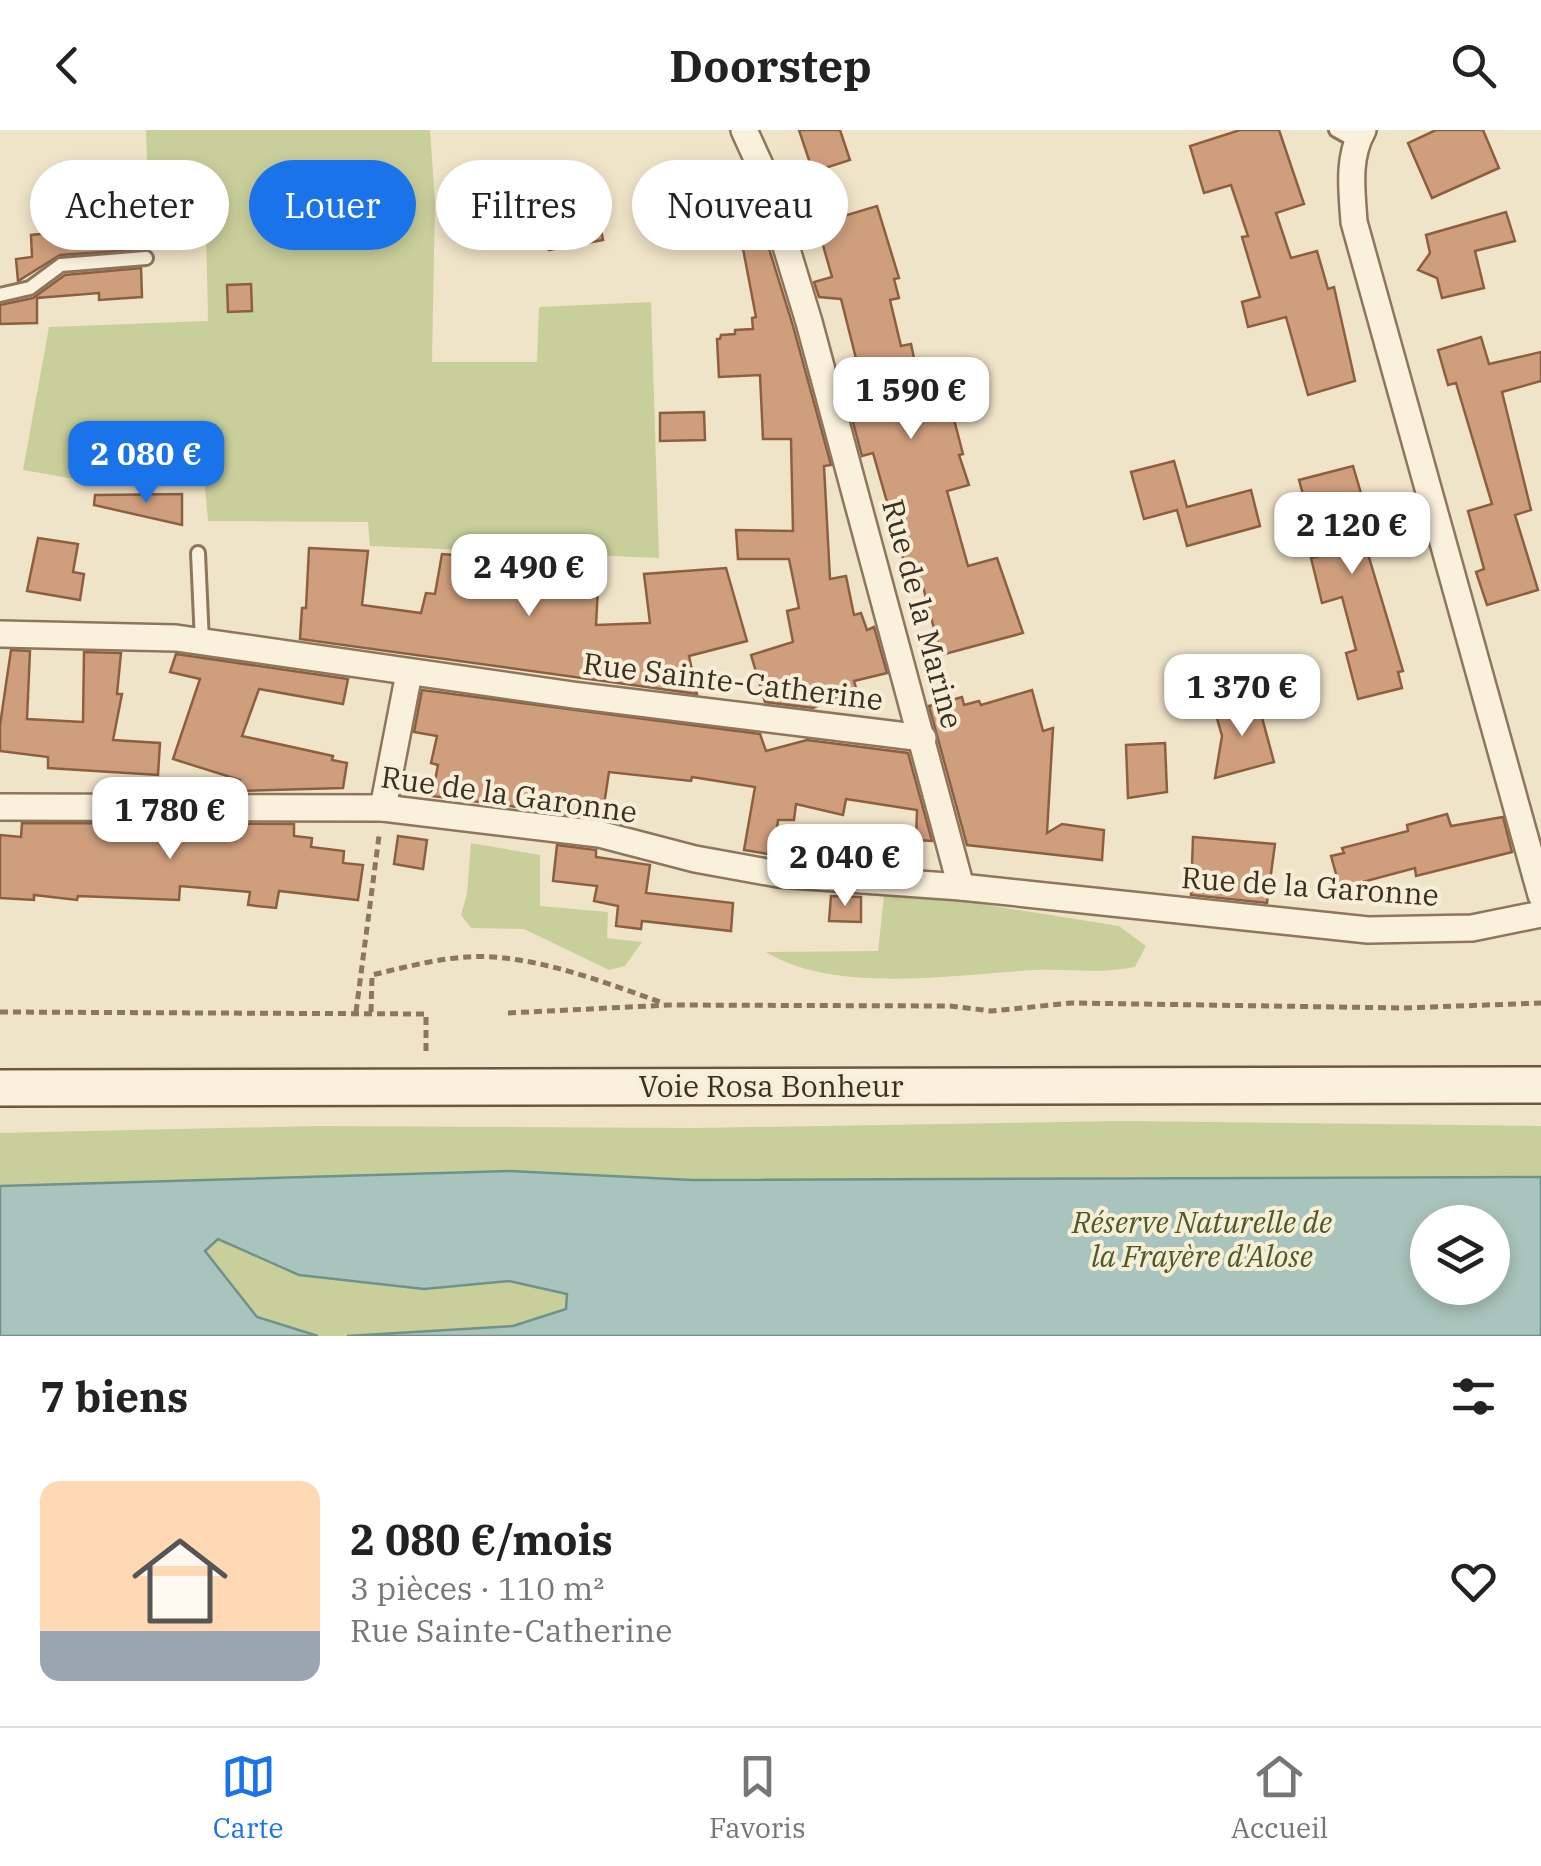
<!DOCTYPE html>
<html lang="fr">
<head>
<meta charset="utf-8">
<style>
  body { margin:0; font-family:"IBM Plex Serif",serif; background:#f6f6f6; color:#222; height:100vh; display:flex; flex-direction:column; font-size:38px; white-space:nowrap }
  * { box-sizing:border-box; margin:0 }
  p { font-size:32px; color:#767676 }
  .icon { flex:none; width:55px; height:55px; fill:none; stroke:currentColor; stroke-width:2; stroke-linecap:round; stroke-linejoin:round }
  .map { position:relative; height:1206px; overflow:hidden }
  .panel { display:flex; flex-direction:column; background:#fff; flex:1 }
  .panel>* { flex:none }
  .guide { position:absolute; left:30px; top:30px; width:1000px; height:90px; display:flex; gap:20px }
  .tools { position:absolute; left:1410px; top:1075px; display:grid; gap:20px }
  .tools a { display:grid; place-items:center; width:100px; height:100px; border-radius:50%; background:#fff; box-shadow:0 5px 15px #0003; font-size:50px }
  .price { position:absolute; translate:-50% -85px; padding:0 22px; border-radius:20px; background:#fff; color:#222; font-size:32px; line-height:65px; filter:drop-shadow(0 2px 5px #0008) }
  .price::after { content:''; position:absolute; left:50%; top:60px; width:30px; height:22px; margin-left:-15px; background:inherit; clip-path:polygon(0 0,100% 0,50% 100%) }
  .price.on { background:#1a73e8; color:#fff }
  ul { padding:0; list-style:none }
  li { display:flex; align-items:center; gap:30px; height:250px; padding:0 40px }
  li+li { border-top:2px solid #e0e0e0 }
  li span { display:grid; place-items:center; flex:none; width:280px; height:200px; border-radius:20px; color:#555 }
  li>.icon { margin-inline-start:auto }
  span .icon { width:120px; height:120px; fill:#fffc; stroke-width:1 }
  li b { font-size:42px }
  h2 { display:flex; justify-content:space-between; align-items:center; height:120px; padding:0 40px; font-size:42px }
  .chip { padding:0 35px; border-radius:45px; background:#fff; box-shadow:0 5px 15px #0003; font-size:35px; line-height:90px }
  .chip.on { background:#1a73e8; color:#fff }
  header { display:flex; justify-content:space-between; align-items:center; height:130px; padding:0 40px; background:#fff; font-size:45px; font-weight:700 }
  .dock { display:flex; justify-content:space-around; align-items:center; height:140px; border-top:2px solid #e0e0e0; background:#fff; font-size:28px; color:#767676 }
  .dock a { display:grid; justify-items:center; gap:5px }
  .dock .on { color:#1a73e8 }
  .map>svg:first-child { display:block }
</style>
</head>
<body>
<header><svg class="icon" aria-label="back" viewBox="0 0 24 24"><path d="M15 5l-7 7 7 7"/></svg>Doorstep<svg class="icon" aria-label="search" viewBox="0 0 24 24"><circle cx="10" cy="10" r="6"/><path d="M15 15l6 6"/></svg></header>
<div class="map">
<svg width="1541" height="1206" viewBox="0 0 1541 1206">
  <rect width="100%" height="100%" fill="#f0e4c8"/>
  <g fill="#c9cf9b" fill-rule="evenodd">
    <polygon points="146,0 430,0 435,71 432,232 537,232 539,177 651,172 659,428 370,416 368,392 208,391 204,346 92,352 23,340 49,197 208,191 205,53 148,58"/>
    <polygon points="471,713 540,725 540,776 608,782 607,808 642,812 625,836 609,840 524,799 471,798 461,785 467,764"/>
    <path d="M884 766 956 770 1119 796 1146 816 1135 837C1101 844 1071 839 1037 840 957 844 836 865 766 822L878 821Z"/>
    <path d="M1123 991 1541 996V1206H0V1003L318 996 695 998ZM1428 1092H1492V1158H1428Z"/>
  </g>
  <path fill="#a9c4bc" stroke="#6f938a" stroke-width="2.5" fill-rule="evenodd" d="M510 1041 692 1050 1541 1047V1206H347L513 1196 566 1179 567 1164 509 1151 424 1159 299 1145 218 1109 205 1121 257 1187 318 1206H0V1056ZM1492 1092V1158H1428V1092Z"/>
  <g fill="#cf9f7d" stroke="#8d5f41" stroke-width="2.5">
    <polygon points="799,0 840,0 850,30 813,42"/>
    <polygon points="1240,0 1279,0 1304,74 1276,83 1291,128 1317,121 1328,159 1334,157 1355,251 1308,265 1286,187 1248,197 1242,172 1260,167 1242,107 1248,106 1231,55 1204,63 1190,16"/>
    <polygon points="1436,0 1483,0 1499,38 1432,68 1408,13"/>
    <polygon points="748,51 793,196 831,335 824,336 830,449 846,446 854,485 861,483 867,500 874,497 887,543 854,551 856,558 813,578 765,572 751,525 793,512 787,481 799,478 789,429 738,429 736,400 793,401 791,309 763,309 760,245 719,247 717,209 720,209 721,205 735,204 735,200 753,199 752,188 756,187 741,108 736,110 718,62"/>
    <polygon points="592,52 603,110 549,120 539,63"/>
    <polygon points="877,76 899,148 894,149 899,168 890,170 901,216 911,214 921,262 945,255 963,324 959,325 969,355 947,361 968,436 997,428 1023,503 941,525 922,453 911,456 873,323 862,326 850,281 868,276 841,169 819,167 814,152 832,147 817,94"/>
    <polygon points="1506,82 1515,111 1475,121 1484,158 1442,168 1437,148 1418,140 1430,123 1426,105"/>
    <polygon points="175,91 177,117 60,125 18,151 16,129 32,127 31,105"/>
    <polygon points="141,138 142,167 99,170 99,163 37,168 37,193 0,194 0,175 33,168 65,145"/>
    <polygon points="251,154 252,181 228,182 227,155"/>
    <polygon points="1481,207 1489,234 1541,222 1541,251 1502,262 1531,380 1515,385 1538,460 1487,475 1476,442 1484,439 1468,381 1492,374 1456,253 1448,255 1438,220"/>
    <polygon points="704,282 705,310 660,311 660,283"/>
    <polygon points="1174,331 1187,377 1251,360 1260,396 1187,416 1177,380 1144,389 1131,342"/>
    <polygon points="1353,336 1375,411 1365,414 1403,541 1398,542 1402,558 1358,569 1346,523 1356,520 1342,467 1322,473 1311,428 1320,426 1299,350"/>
    <polygon points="182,364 182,395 94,375 95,365"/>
    <polygon points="38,408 78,414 73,442 84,444 80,470 27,461"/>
    <polygon points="309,418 368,421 362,475 421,483 426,463 435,464 442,424 466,426 465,431 534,434 534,438 599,439 596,495 650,493 644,444 726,438 747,511 689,526 697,564 300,509 302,478 306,478"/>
    <polygon points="11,520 30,521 27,589 83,592 84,522 121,523 117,564 122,564 113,610 160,613 158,645 48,638 48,627 0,621 0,595"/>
    <polygon points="176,524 348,549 343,574 259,559 242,606 333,626 332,630 347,633 343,658 236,661 240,650 173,629 200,549 170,542"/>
    <polygon points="422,560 760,604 766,621 807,610 908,623 932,711 916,710 917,680 846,669 843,685 796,674 794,690 778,690 774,725 744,720 755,657 692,647 691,651 609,642 602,688 432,666 438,635 431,633 437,606 414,602"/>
    <polygon points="1032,560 1043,601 1053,598 1047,703 1062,694 1104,700 1102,730 967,715 929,576 962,567 964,575 979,571 981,575"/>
    <polygon points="1257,569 1274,632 1215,648 1222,606 1215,581"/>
    <polygon points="1165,613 1167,662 1128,668 1126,615"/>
    <polygon points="1447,684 1451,696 1503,687 1512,722 1416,746 1415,738 1340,758 1331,726 1344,723 1342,718 1408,701 1407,695"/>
    <polygon points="22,693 294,694 294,706 312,708 311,717 344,721 343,733 363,735 358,770 279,761 276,778 248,775 250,762 180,756 179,770 78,766 77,770 34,765 34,770 0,768 0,705 21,707"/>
    <polygon points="398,706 427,710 423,739 394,734"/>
    <polygon points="1193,707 1275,714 1267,773 1191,765"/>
    <polygon points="557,715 596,720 596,727 650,735 646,763 733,773 731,801 642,791 641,799 616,796 618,776 594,771 597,756 553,751"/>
    <polygon points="831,766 861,767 861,792 829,791"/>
  </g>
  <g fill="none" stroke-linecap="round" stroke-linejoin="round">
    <g stroke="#8d765c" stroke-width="18">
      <g id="lane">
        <polyline points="1336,0 1356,11"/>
        <polyline points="0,165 30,158 61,135 146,128"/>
        <polyline points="198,423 202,512"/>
      </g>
    </g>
    <g stroke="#8d765c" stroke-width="30">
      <g id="street">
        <polyline points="744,0 764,44 809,192 961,757"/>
        <path d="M1363 0C1347 28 1352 61 1354 92L1541 765"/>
        <polyline points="0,504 176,508 573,565 923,608"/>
        <polyline points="0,677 383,678 599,704 695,729 778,744 961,757 1368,800 1472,798 1541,784"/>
        <polyline points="383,678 409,543"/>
      </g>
    </g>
    <g stroke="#6f573f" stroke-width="40">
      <polyline id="secondary" points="0,958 1541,955"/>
    </g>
    <g stroke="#8d765c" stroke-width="5" stroke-dasharray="8 5" stroke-linecap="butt">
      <polyline points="0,882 426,884 426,925"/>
      <polyline points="356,882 379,706"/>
      <path d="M371 882 372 845C414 835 461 822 504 828 558 834 612 855 663 873"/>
      <polyline points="508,883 669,875 950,876 991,881 1072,873 1404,878 1541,873"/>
    </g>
    <use href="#lane" stroke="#faf1dc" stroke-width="12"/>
    <use href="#street" stroke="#faf1dc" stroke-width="25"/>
    <use href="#secondary" stroke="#faf1dc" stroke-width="35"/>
  </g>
  <g text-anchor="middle" stroke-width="8" stroke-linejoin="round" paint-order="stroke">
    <g font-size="30" fill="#3d2e20" stroke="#f7eed8">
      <text transform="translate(922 484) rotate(75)" y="10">Rue de la Marine</text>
      <text transform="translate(733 552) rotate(7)" y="10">Rue Sainte-Catherine</text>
      <text transform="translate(509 665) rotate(8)" y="10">Rue de la Garonne</text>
      <text transform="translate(1310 757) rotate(4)" y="10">Rue de la Garonne</text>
      <text x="771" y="967">Voie Rosa Bonheur</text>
    </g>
    <g font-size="30" font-style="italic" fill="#4d5a26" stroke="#f7eed8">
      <text x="1202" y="1103">Réserve Naturelle de<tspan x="1202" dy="34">la Frayère d'Alose</tspan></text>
    </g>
  </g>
</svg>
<div class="tools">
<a><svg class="icon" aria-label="layers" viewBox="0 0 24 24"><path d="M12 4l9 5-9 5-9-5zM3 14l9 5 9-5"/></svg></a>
</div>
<b class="price" style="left:911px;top:312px">1 590 €</b>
<b class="price on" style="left:146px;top:376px">2 080 €</b>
<b class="price" style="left:1352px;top:447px">2 120 €</b>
<b class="price" style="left:529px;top:489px">2 490 €</b>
<b class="price" style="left:1242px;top:609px">1 370 €</b>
<b class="price" style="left:170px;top:732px">1 780 €</b>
<b class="price" style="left:845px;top:779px">2 040 €</b>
<div class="guide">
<a class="chip">Acheter</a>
<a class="chip on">Louer</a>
<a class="chip">Filtres</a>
<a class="chip">Nouveau</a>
</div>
</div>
<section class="panel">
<h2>7 biens<svg class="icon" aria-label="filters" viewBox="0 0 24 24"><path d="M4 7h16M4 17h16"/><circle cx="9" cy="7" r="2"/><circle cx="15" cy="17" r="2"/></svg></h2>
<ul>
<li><span style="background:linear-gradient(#ffd9b3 75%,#9aa5b1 0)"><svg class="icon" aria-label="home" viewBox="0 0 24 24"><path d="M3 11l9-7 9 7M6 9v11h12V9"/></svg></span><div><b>2 080 €/mois</b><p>3 pièces · 110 m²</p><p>Rue Sainte-Catherine</p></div><svg class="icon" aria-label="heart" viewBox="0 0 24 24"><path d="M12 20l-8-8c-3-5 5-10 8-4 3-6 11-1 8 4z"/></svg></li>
</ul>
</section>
<nav class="dock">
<a class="on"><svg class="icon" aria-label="map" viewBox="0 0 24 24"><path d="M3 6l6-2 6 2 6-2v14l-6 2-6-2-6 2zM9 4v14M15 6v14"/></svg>Carte</a>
<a><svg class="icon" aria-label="saved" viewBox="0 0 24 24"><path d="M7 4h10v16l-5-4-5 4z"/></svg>Favoris</a>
<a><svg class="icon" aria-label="home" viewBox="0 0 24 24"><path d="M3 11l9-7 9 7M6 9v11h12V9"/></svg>Accueil</a>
</nav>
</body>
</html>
